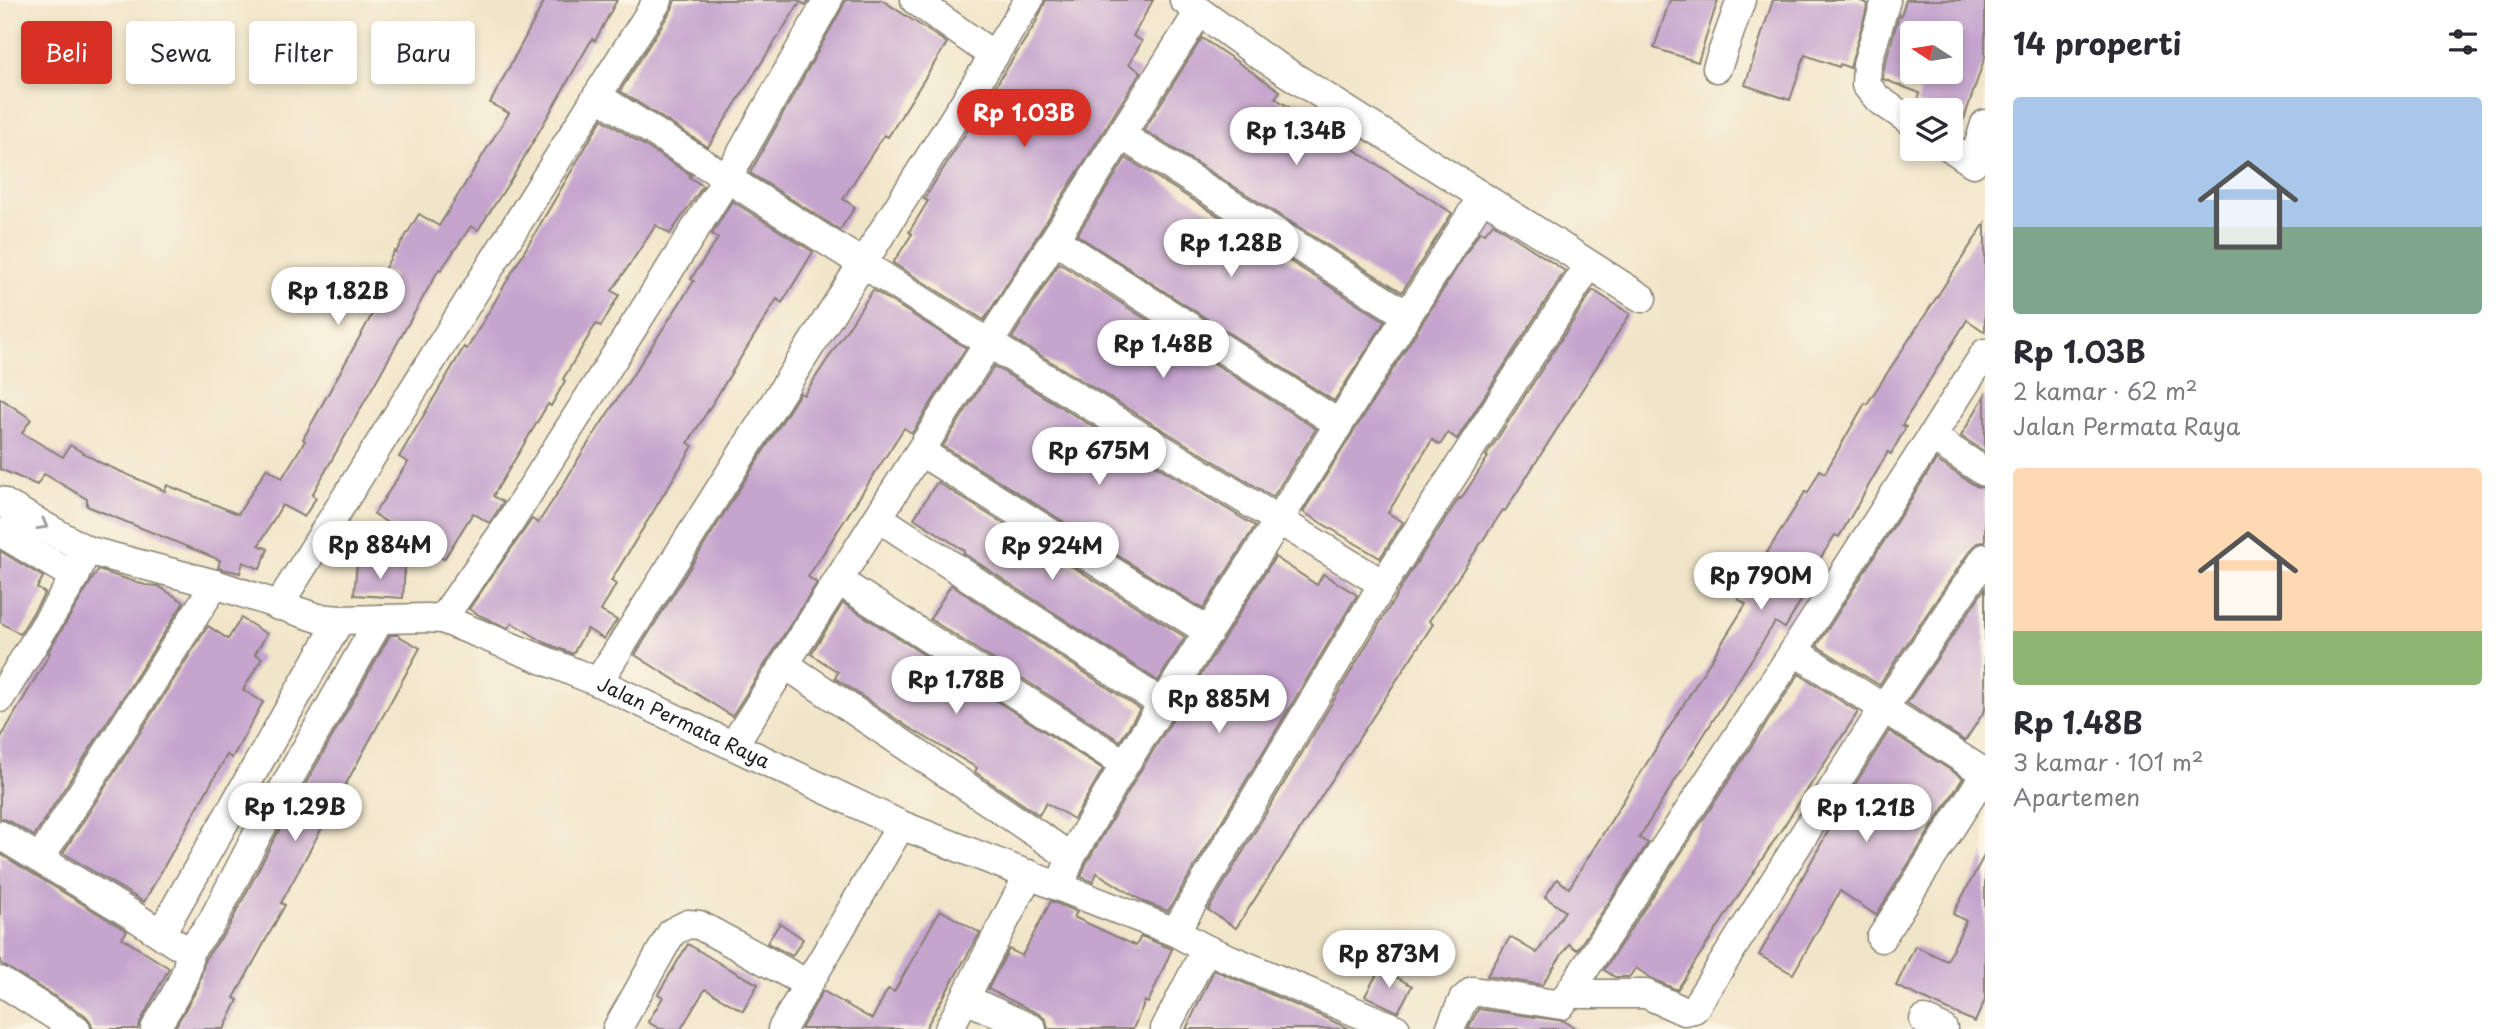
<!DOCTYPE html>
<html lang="id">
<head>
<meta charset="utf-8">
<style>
  body { margin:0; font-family:"Playpen Sans",sans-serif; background:#f2f2f3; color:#2b2b33; height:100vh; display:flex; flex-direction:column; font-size:26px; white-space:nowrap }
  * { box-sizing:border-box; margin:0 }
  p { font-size:23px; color:#7c7c81 }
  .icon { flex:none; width:38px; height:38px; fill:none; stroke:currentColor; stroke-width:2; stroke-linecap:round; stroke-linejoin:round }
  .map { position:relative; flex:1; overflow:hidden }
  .panel { display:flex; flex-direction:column; background:#fff; width:525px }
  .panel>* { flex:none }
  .hud { position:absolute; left:21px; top:21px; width:665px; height:63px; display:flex; gap:14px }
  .needle { width:46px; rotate:282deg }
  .tools { position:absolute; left:1900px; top:21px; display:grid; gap:14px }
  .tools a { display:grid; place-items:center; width:63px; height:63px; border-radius:7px; background:#fff; box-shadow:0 4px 10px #0003; font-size:35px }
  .price { position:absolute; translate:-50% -60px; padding:0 16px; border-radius:24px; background:#fff; color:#222; font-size:23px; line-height:46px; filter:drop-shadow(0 2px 4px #0008) }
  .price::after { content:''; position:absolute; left:50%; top:42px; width:21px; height:16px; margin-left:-10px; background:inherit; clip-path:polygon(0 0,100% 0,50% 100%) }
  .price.active { background:#d93025; color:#fff }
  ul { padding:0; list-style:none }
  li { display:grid; align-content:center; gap:14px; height:371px; padding:0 28px }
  li span { display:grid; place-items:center; height:217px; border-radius:7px; color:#555 }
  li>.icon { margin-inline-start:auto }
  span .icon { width:126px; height:126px; fill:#fffc; stroke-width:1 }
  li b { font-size:30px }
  h2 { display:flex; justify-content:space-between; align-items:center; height:84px; padding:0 28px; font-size:30px }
  .chip { padding:0 24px; border-radius:7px; background:#fff; box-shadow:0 4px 10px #0003; font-size:24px; line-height:63px }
  .chip.active { background:#d93025; color:#fff }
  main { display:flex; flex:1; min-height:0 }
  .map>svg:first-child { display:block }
</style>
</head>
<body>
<main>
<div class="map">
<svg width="1985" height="1029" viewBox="0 0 1985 1029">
  <rect width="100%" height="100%" fill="#fcf5e5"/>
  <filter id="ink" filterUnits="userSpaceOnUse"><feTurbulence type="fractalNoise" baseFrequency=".0143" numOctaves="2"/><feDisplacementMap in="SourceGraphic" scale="14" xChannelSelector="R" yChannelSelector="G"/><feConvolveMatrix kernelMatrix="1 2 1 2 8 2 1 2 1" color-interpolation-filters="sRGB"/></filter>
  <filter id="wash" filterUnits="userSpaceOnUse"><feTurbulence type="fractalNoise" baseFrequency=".00686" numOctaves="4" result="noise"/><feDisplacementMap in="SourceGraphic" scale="28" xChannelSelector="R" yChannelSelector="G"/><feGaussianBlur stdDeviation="1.57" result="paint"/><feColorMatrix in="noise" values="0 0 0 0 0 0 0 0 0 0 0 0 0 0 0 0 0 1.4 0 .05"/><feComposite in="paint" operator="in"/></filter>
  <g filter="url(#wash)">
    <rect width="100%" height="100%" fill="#f1e5c9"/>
    <g id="blocks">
      <g fill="#c5a4ce" fill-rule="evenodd">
        <polygon points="545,0 617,0 595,41 592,39 514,175 478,230 471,226 441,270 439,269 312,495 316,498 304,517 282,505 259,545 268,549 260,569 243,562 240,573 218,568 220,560 87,506 87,499 44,474 37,485 0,469 0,398 31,419 22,433 63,457 70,445 101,463 165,491 167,485 238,514 267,468 282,478 305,441 303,439 394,275 384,270 394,251 396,252 419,214 439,226 509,113 490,103"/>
        <polygon points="675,0 809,0 806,5 800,2 708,147 620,91 672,9"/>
        <polygon points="845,0 882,0 947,43 888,137 884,135 843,199 855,207 840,230 750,173 842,8"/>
        <polygon points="1046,0 1153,0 1133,36 1142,41 1129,64 1141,72 984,320 893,263 912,234 909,232 928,201 924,199 1035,24"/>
        <polygon points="1670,0 1718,0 1698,62 1654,48"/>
        <polygon points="1773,0 1858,0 1868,4 1850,68 1840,64 1839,67 1805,55 1790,100 1745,85"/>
        <path d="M1906 0H1985V57L1964 119 1951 115V110H1936L1917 104 1920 93 1883 79 1884 67 1899 15 1901 16ZM1913 33H1951V72H1913Z"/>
        <polygon points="1202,38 1280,91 1275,98 1452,213 1402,292 1144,130"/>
        <polygon points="602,119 691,175 689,177 703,186 670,234 656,225 612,291 619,295 601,326 596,324 563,379 565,381 551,406 548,404 493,496 503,502 493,518 489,523 473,513 444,559 374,514 408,462 399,457 464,347 467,349"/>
        <polygon points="1126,158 1385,321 1334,401 1077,235"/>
        <polygon points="732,201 813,252 782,303 777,299 688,443 693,446 611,581 616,584 601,611 617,620 604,639 587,629 573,654 546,643 512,623 508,628 481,616 469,609 532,519 538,523 563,485 580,456 694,281 691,279 718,238 712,234"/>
        <polygon points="1493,223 1565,271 1457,439 1448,433 1440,445 1432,440 1388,513 1403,522 1380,558 1303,512 1480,231 1485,233"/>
        <polygon points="1985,223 1985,332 1967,320 1902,425 1906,427 1891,454 1888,452 1839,537 1835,535 1810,575 1814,578 1785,628 1775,622 1639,838 1648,843 1577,950 1569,944 1542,985 1487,976 1510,937 1537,953 1565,911 1545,897 1557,879 1569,888 1746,604 1738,599 1805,492 1808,493 1820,470 1825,473 1865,403 1867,404"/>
        <polygon points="1059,263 1316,429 1273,497 1012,338"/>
        <polygon points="873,290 966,348 912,433 904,428 808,577 817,583 732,716 635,655 800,393 804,395"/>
        <polygon points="1593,290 1630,314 1505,511 1503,510 1429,621 1433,624 1236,928 1208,910 1408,576 1459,498 1461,499 1488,457 1486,456"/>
        <polygon points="994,366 1255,526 1203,609 943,446"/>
        <polygon points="1985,395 1985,452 1961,436"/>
        <polygon points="1936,460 1976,486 1985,488 1985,542 1977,543 1971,549 1879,685 1817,646"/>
        <polygon points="937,482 1185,637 1158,681 963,553 965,551 914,518"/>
        <polygon points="0,551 43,577 37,588 45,593 20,634 0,622"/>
        <polygon points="1275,557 1317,585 1323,574 1357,595 1168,911 1144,902 1097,873 1093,882 1081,877 1086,864 1139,773"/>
        <polygon points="357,563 405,566 403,598 354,595"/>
        <polygon points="98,570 145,585 158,586 184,602 34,836 9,821 0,818 0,739 50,653 48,652"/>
        <polygon points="951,585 1140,709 1120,741 930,619"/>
        <polygon points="1985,588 1985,710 1965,741 1907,703"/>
        <polygon points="843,603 1103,769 1074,819 1046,803 1039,815 975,772 977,768 908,727 835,678 838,672 811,654"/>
        <polygon points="241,618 267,634 255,654 262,658 243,690 263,702 232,758 227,755 144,902 63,853 208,626 228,639"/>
        <polygon points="390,635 397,635 420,648 281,903 285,905 234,998 238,1000 224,1029 174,1029 198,987 205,959 227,930 272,843"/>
        <polygon points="1799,674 1858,712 1677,990 1651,978 1636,968 1629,977 1615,977 1604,970"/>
        <polygon points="1889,731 1963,778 1876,915 1840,891 1793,974 1759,955 1849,794"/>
        <polygon points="0,854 127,931 122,938 169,968 141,1021 138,1029 93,1029 90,1021 85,1015 0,963"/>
        <polygon points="1985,854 1985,1000 1975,1022 1896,986 1915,946 1947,961 1966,921 1953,914"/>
        <polygon points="1051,901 1077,912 1074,917 1136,946 1141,936 1172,949 1148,1003 1145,1001 1133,1029 1048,1029 1046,1020 1039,1014 988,989 1009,949 1022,956"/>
        <polygon points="940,910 980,933 925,1029 801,1029 823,991 872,1019 888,989 894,992"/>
        <polygon points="780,923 803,939 792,956 767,943"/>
        <polygon points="688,944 729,969 758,984 743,1011 705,989 681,1029 660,1029 648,1022 663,997 658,994"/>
        <polygon points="1380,968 1412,986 1398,1012 1365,996"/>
        <polygon points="1214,970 1328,1019 1350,1029 1186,1029"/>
        <polygon points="1478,1009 1564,1021 1577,1029 1468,1029"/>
      </g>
    </g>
  </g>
  <g filter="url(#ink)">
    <use href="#blocks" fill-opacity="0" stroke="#868072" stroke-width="2"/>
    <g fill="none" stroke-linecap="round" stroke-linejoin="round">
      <g stroke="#868072" stroke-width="31">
        <g id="minor">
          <polyline points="658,0 597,96 990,344 1383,584"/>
          <polyline points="915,0 994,56"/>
          <polyline points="1184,0 1258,54 1642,298"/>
          <polyline points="1886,0 1867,64 1866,85 1878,99 1913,123"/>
          <polyline points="1717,68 1741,0"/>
          <polyline points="1121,135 1407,315"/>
          <polyline points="1951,148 1973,163 1985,124"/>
          <polyline points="1055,240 1339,424"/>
          <polyline points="1932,437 1985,472"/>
          <polyline points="921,452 1209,632"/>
          <path id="s1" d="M0 501 86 550 215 584 318 618 340 620 427 618 442 619 455 624 598 682 901 825 1175 932 1206 949 1396 1029"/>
          <polyline points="879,518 1163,704"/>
          <polyline points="0,532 75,577"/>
          <polyline points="839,581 1125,764"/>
          <polyline points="278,606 597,96"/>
          <polyline points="442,619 507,527 728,177 828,0"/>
          <polyline points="1794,651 1985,773"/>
          <polyline points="786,665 1071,857"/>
          <polyline points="598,682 1029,0"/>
          <polyline points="0,698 75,577 86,550"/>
          <polyline points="734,744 1199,12"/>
          <polyline points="0,835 134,916 176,944"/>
          <polyline points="40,858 215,584"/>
          <polyline points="1060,886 1071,857 1125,764 1482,197"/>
          <polyline points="1175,932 1383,584 1589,265"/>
          <polyline points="161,933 340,620"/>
          <polyline points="1881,938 1985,774"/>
          <polyline points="0,981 76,1029"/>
          <polyline points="1570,994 1646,994 1684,1011 1694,1009 1883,709 1985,558"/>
          <polyline points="966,999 1032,1029"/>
          <polyline points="1924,1020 1943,1029"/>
          <path d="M155 1029C166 1009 192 974 188 953L212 922 257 835 380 619"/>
          <polyline points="617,1029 672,932 688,924 699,925 808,984"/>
          <polyline points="782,1029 901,825"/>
          <polyline points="949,1029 1029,874"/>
          <polyline points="1165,1029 1206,949"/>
          <polyline points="1450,1029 1463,1000 1473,991 1561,1005 1794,651 1985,353"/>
        </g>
      </g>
      <use href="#minor" stroke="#fff" stroke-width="28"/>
    </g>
    <defs><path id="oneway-chevron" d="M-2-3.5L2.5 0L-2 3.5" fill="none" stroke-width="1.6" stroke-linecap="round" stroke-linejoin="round" transform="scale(1.75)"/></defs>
    <use stroke="#999" href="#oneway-chevron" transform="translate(43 525) rotate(29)"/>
  </g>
  <g text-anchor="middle" stroke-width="5" stroke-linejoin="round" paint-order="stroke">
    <g font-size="19" fill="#1c1c1c" stroke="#fcf5e5">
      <text dy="7" stroke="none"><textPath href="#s1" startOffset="728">Jalan Permata Raya</textPath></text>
    </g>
  </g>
</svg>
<div class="tools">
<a><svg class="needle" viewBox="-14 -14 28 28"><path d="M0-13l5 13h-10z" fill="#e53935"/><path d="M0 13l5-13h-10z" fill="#7c7c81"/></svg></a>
<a><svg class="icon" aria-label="layers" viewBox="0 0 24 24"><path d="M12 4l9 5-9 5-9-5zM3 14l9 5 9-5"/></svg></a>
</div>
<b class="price active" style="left:1024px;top:149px">Rp 1.03B</b>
<b class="price" style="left:1296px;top:167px">Rp 1.34B</b>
<b class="price" style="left:1231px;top:279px">Rp 1.28B</b>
<b class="price" style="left:338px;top:327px">Rp 1.82B</b>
<b class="price" style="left:1163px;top:380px">Rp 1.48B</b>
<b class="price" style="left:1099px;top:487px">Rp 675M</b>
<b class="price" style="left:380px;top:581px">Rp 884M</b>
<b class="price" style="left:1052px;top:582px">Rp 924M</b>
<b class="price" style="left:1761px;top:612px">Rp 790M</b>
<b class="price" style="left:956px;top:716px">Rp 1.78B</b>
<b class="price" style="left:1219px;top:735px">Rp 885M</b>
<b class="price" style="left:295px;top:843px">Rp 1.29B</b>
<b class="price" style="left:1866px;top:844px">Rp 1.21B</b>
<b class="price" style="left:1389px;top:990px">Rp 873M</b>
<div class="hud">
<a class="chip active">Beli</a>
<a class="chip">Sewa</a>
<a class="chip">Filter</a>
<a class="chip">Baru</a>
</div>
</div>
<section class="panel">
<h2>14 properti<svg class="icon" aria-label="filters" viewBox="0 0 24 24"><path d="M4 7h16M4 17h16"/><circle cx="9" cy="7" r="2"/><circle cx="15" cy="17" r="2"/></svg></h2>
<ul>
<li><span style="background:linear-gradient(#a9c7e8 60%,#7fa58c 0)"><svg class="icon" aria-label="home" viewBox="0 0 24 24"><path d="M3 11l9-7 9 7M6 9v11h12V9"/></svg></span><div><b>Rp 1.03B</b><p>2 kamar · 62 m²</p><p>Jalan Permata Raya</p></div></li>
<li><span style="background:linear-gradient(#ffd9b3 75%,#8fb573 0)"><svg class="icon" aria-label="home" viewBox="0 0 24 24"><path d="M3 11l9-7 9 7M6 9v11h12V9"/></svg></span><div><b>Rp 1.48B</b><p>3 kamar · 101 m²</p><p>Apartemen</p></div></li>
</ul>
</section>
</main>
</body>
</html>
